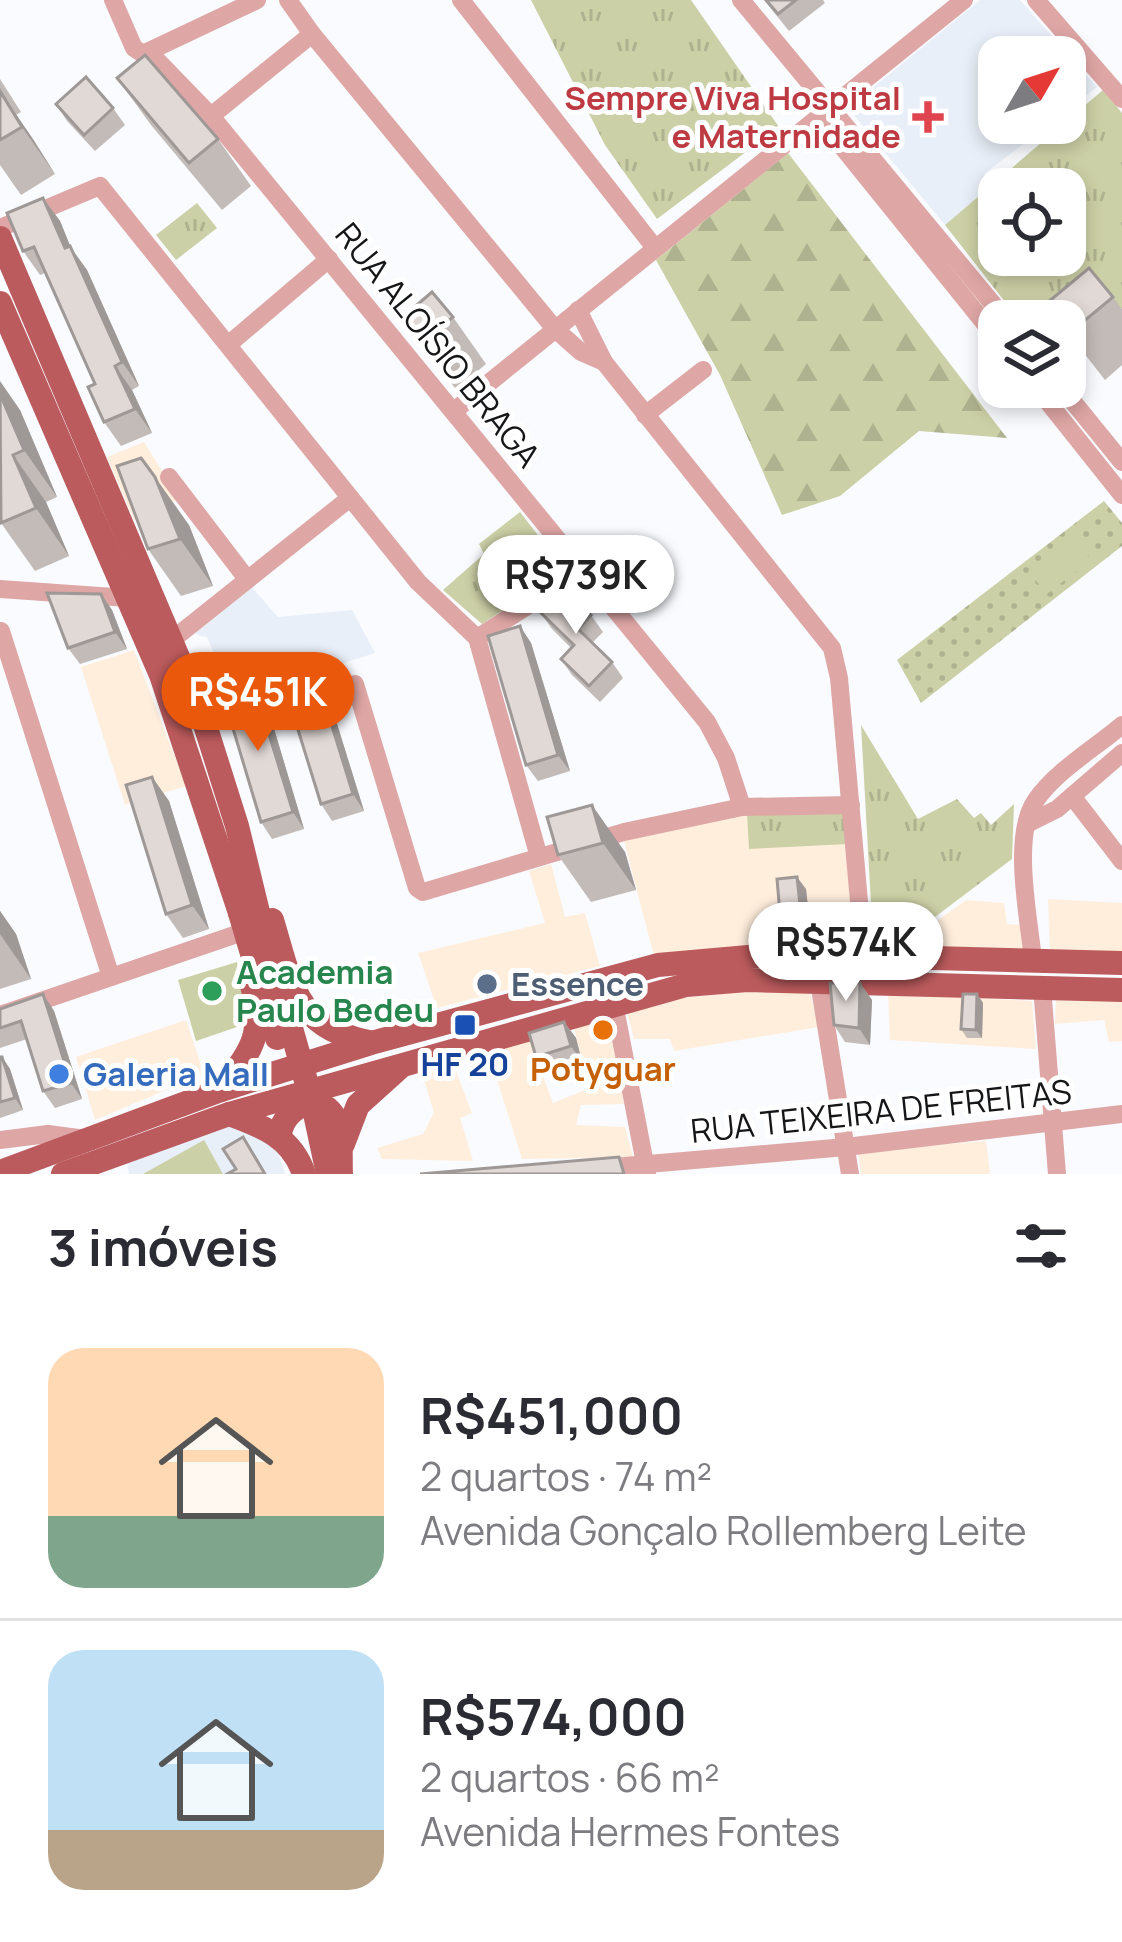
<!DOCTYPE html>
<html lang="pt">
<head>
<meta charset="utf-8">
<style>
  body { margin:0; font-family:Manrope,sans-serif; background:#f2f2f3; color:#2b2b33; height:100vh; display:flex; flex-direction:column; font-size:45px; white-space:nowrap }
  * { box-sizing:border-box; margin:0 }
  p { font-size:39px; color:#7c7c81 }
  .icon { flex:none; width:66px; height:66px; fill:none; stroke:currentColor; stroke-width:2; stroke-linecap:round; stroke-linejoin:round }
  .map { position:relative; height:1174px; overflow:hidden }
  .details { display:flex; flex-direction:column; background:#fff; flex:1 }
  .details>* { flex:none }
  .needle { width:78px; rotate:51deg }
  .fabs { position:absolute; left:978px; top:36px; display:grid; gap:24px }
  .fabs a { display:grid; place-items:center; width:108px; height:108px; border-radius:24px; background:#fff; box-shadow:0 6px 18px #0003; font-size:60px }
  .price { position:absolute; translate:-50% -102px; padding:0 27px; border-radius:42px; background:#fff; color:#222; font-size:39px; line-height:78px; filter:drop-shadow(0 3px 6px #0008) }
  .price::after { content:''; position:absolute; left:50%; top:72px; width:36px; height:27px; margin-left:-18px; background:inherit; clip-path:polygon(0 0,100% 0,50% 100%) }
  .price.on { background:#ea580c; color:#fff }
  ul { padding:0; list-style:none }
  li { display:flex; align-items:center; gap:36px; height:300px; padding:0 48px }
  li+li { border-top:3px solid #e1e1e2 }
  li span { display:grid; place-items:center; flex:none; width:336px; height:240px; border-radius:36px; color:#555 }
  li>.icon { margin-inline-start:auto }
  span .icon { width:144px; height:144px; fill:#fffc; stroke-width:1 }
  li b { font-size:51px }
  h2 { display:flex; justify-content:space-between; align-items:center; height:144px; padding:0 48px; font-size:51px }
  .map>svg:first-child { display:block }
</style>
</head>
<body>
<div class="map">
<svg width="1122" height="1174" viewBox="0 0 1122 1174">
  <defs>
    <pattern id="grass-tufts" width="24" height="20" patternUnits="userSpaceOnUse" patternTransform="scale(3)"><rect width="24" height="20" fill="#ccd0a6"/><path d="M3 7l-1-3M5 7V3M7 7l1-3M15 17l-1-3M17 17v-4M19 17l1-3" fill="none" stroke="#aeb28e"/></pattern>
    <pattern id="forest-firs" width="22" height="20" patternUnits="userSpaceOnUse" patternTransform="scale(3)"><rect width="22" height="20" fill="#ccd0a6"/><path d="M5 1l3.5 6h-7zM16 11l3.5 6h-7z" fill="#aeb28e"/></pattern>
    <pattern id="park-dots" width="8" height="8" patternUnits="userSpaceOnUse" patternTransform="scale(3)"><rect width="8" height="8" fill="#ccd0a6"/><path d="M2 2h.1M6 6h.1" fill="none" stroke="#aeb28e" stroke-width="1.8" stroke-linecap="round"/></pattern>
  </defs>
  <rect width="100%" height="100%" fill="#f9fbff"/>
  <g fill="#ffeedc">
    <polygon points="144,442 180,499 134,520 107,457"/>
    <polygon points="134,650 186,786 125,805 81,667"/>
    <polygon points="747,813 848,844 857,950 654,956 624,841"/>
    <polygon points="551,864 565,917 585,913 600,966 437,1008 418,953 545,923 529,871"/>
    <polygon points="1048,899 1122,903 1122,955 1050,950"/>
    <polygon points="966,900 1004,903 1007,924 1024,925 1026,950 904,945"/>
    <polygon points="739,992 810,993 819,1027 674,1051 670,1039 634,1039 626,1009 673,999"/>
    <polygon points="888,993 1032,1001 1036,1049 890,1040"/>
    <polygon points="1056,1000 1122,1001 1122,1041 1109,1042 1104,1020 1055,1024"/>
    <polygon points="607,1015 624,1104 581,1105 576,1125 625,1127 633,1157 522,1159 488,1051 529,1039 553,1103 588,1089 573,1023"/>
    <polygon points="186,1020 204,1074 95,1120 76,1057"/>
    <polygon points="452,1061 472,1113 460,1118 473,1161 382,1159 377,1148 423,1134 434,1113 421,1070"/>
    <polygon points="986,1141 990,1174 861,1174 858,1151"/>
  </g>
  <g fill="#e9eff8">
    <polygon points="980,0 1020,0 1097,87 1065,112 1065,57 999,57 999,123 1051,123 984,174 988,190 945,225 848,108"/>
    <polygon points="249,584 278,617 352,610 375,653 217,704 216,696 222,690 223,673 207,637 197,635 193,628"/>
    <polygon points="231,1125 251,1129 278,1152 285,1174 129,1174 127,1162"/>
  </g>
  <g fill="url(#grass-tufts)" fill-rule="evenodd">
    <polygon points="531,0 691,0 779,127 657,219 605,145"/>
    <path d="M1103 90 1122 113V308L1065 354V321H1020L945 225ZM999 189H1065V255H999Z"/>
    <polygon points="197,203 217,228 176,260 156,235"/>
    <polygon points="520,512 565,570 482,624 443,590 484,554 479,544"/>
    <polygon points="861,725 918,819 957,799 974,818 981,813 991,825 1014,804 1012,859 903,941 873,940"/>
    <polygon points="843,811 848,844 749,849 747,813"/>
  </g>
  <polygon fill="url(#forest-firs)" points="788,153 1007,438 919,431 840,496 782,515 720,375 656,260"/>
  <polygon fill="url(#park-dots)" points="1104,501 1122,523 1122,546 921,703 897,660"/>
  <g fill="#ccd0a6">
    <polygon points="1072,536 1091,560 1047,594 1028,571"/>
    <polygon points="237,962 245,1003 243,1025 196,1041 178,980"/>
    <polygon points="204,1140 223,1174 143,1174"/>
  </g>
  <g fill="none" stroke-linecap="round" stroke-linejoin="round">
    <g stroke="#dea6a5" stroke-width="18">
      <polyline points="113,0 134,48 143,54 257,0"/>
      <polyline points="288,0 312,34 555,329 581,352 604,362"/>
      <polyline points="461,0 655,248"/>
      <polyline points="741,0 1007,321"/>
      <polyline points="1036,0 1122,99"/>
      <polyline points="149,52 211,116 707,722 726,758 742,807"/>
      <polyline points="211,116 312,34"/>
      <polyline points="819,118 999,341"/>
      <polyline points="0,228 100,186 418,582 477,638 539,857"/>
      <polyline points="578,310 604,362 832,648 839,678 864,957"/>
      <polyline points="229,344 329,259"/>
      <polyline points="1036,387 1122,495"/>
      <polyline points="1061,387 1122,462"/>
      <polyline points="454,411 964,0"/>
      <polyline points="645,415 703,370"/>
      <polyline points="169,477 247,579"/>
      <polyline points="0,589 128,598"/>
      <polyline points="1,631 111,977"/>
      <polyline points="477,638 582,571"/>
      <polyline points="172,640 350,498"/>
      <polyline points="355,684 417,888 423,892 624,832 742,807 851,805"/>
      <polyline points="1072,796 1122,861"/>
      <polyline points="1027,824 1057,809 1122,753"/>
      <path d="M1033 960C1029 918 1011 835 1036 800 1056 771 1095 748 1122 725"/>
      <polyline points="819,982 850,1174"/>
      <polyline points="1042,987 1057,1174"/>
      <polyline points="614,1003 647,1174"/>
      <polyline points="0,1015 240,933"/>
      <polyline points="0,1140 48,1134 86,1139"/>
      <polyline points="602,1168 846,1147 1122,1114"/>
    </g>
    <g stroke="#bc5b5d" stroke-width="24">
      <polyline points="0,238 200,709 237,826 258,912"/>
      <polyline points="0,303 161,675 240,913"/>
      <path d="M272 920C291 983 295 1028 369 1042"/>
      <path d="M221 1090C252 1049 264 1037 252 985"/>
      <path d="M229 1114C262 1126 292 1137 304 1174"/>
      <path d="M280 1137C280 1110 317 1089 334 1116 343 1130 340 1157 341 1174"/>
      <polyline points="343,1144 358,1105 399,1068"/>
      <polyline points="0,1172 221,1090 371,1043 658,965 780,954 1122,963"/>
      <polyline points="63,1174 229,1114 686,985 747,980 1122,990"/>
    </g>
    <g stroke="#bc5b5d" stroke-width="24">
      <polyline points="258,912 314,1109 328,1174"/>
      <polyline points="240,913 277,1038"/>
    </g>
  </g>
  <g fill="#c2bbb8">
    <polygon points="764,0 823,0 825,3 789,31"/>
    <polygon points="117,78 218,139 251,186 222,210 151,125"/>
    <polygon points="0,79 21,112 16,115 55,174 21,195 0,165"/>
    <polygon points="56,104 113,108 125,125 95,151 67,121"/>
    <polygon points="43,198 60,221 71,248 87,270 139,386 132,390 152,433 121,446 104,422 95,384 45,273 40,275 23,251"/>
    <polygon points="1113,297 1122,309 1122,365 1105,380 1065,329 1065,321 1060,321 1047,303"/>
    <polygon points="403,317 453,317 486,364 456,389 436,365"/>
    <polygon points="20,410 57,497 46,502 69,556 35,571 1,523"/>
    <polygon points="189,525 213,586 181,596 148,549"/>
    <polygon points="101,594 112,610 127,649 80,664 68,648"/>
    <polygon points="540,612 591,615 603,632 592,643 612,662 623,678 600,702 572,675 561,659 571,648 552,629"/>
    <polygon points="520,626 531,643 570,771 538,781 526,765"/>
    <polygon points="325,685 364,811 332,821 321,804"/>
    <polygon points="254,686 266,702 304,829 272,839 261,822"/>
    <polygon points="152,777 169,801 209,929 183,938 166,914"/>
    <polygon points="547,817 625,852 636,890 591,902 558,855"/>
    <polygon points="806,889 811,935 790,937 781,925"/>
    <polygon points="0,911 16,934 31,979 0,989"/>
    <polygon points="860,983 872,1000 870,1045 845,1042 834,1025"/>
    <polygon points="43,994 54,1011 82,1099 55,1108 43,1091 27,1039 0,1048 0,1009"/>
    <polygon points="977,994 983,1003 982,1038 967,1038 961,1029"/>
    <polygon points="564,1022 576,1038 582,1062 547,1073 536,1057"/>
    <polygon points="0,1057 2,1057 10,1069 23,1110 0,1118"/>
  </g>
  <g fill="#9e9896">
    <polygon points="0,91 33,139 55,174 22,127"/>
    <polygon points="43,198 60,221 71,248 87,270 139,386 122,362 65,248"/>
    <polygon points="115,366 132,390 152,433 135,409"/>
    <polygon points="0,381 20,410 57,497 24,450 0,394"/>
    <polygon points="13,455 46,502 69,556 36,508"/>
    <polygon points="155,477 189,525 213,586 180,539"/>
    <polygon points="101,594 112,610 127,649 115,632"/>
    <polygon points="520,626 531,643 570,771 558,755"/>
    <polygon points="314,668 325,685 364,811 353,794"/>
    <polygon points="254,686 266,702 304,829 293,812"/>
    <polygon points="152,777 169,801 209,929 192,905"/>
    <polygon points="592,805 625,852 636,890 603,843"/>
    <polygon points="797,877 806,889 811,935 802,923"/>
    <polygon points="0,911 16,934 31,979 0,934"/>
    <polygon points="860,983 872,1000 870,1045 859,1028"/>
    <polygon points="43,994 54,1011 82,1099 71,1083"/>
    <polygon points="977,994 983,1003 982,1038 976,1030"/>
    <polygon points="564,1022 576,1038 582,1062 571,1046"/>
    <polygon points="2,1057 10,1069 23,1110 15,1098"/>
  </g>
  <g fill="#e1d9d6" stroke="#9e9896" stroke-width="3">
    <polygon points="766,0 796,0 778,14"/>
    <polygon points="145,55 218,139 189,163 117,78"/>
    <polygon points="86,77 113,108 84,135 56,104"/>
    <polygon points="0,91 22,127 0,140"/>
    <polygon points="43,198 65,248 70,246 122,362 115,366 135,409 104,422 88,387 95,384 34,247 23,251 7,213"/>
    <polygon points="1089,268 1113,297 1071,332 1065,325 1065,321 1062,321 1047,303"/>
    <polygon points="432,292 453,317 423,341 403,317"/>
    <polygon points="0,394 24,450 13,455 36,508 1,523"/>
    <polygon points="141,458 155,477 180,539 148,549 117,466"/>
    <polygon points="563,588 591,615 578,629 612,662 589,686 561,659 574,645 540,612"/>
    <polygon points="47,593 101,594 115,632 68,648"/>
    <polygon points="520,626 558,755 526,765 488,636"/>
    <polygon points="314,668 353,794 321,804 282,678"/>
    <polygon points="254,686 293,812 261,822 223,695"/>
    <polygon points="152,777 192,905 166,914 126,785"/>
    <polygon points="592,805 603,843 558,855 547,817"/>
    <polygon points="797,877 802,923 781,925 777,879"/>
    <polygon points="830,983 860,983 859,1028 834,1025"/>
    <polygon points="43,994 71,1083 43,1091 21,1021 0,1028 0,1009"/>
    <polygon points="963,994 977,994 976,1030 961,1029"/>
    <polygon points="564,1022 571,1046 536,1057 529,1033"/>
    <polygon points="0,1057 2,1057 15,1098 0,1102"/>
    <polygon points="243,1137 265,1174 227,1174 236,1169 223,1149"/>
    <polygon points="619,1157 624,1174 420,1174"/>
  </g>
  <path fill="#e0444e" stroke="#fff" stroke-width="4.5" d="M922 99h12v12h12v12h-12v12h-12v-12h-12v-12h12z"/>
  <circle fill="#5c6f8a" stroke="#fff" stroke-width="4.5" cx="487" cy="984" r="12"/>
  <circle fill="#2e9e5b" stroke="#fff" stroke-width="4.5" cx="212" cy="991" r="12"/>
  <rect fill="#1a4fb4" stroke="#fff" stroke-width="4.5" x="453" y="1013" width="24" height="24" rx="6"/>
  <circle fill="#e8710a" stroke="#fff" stroke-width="4.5" cx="603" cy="1030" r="12"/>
  <circle fill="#3f7fe0" stroke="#fff" stroke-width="4.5" cx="59" cy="1074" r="12"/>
  <g text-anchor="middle" stroke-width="10" stroke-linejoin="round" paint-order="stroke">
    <g font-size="33" font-weight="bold" fill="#be3a42" stroke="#fff" text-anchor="end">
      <text x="901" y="110">Sempre Viva Hospital<tspan x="901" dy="38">e Maternidade</tspan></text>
    </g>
    <g font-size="33" fill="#151618" stroke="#fff">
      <text transform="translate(438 345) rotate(51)" y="12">RUA ALOÍSIO BRAGA</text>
      <text transform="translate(881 1111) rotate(-6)" y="12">RUA TEIXEIRA DE FREITAS</text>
    </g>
    <g font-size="33" font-weight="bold" fill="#27864d" stroke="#fff" text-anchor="start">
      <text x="236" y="984">Academia<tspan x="236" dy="38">Paulo Bedeu</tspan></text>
    </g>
    <g font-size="33" font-weight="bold" fill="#4e5e75" stroke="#fff" text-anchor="start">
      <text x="511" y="996">Essence</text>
    </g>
    <g font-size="33" font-weight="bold" fill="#164399" stroke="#fff">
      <text x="465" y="1076">HF 20</text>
    </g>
    <g font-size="33" font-weight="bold" fill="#c56008" stroke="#fff">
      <text x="603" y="1081">Potyguar</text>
    </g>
    <g font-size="33" font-weight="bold" fill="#366cbe" stroke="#fff" text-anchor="start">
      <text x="83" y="1086">Galeria Mall</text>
    </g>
  </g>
</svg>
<div class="fabs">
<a><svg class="needle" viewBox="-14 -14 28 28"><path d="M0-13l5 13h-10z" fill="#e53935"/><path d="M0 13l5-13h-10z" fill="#7c7c81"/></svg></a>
<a><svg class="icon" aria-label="locate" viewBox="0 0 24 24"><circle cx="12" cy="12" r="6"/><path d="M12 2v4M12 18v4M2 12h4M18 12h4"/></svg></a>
<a><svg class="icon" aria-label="layers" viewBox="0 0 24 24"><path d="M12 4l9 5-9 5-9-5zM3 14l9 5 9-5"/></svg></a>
</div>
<b class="price" style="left:576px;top:637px">R$739K</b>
<b class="price on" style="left:258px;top:754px">R$451K</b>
<b class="price" style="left:846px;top:1004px">R$574K</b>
</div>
<section class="details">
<h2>3 imóveis<svg class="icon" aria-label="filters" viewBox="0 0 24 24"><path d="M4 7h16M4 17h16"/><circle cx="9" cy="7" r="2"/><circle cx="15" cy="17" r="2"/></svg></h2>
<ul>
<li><span style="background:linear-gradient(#ffd9b3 70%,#7fa58c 0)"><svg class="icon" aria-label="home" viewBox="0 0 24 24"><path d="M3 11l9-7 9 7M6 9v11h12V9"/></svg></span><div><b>R$451,000</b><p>2 quartos · 74 m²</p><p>Avenida Gonçalo Rollemberg Leite</p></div></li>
<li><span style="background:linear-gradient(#bfe0f5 75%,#b9a48a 0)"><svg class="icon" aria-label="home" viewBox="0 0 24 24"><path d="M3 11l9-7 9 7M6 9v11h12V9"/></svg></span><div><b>R$574,000</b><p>2 quartos · 66 m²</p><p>Avenida Hermes Fontes</p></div></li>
</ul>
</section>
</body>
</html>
